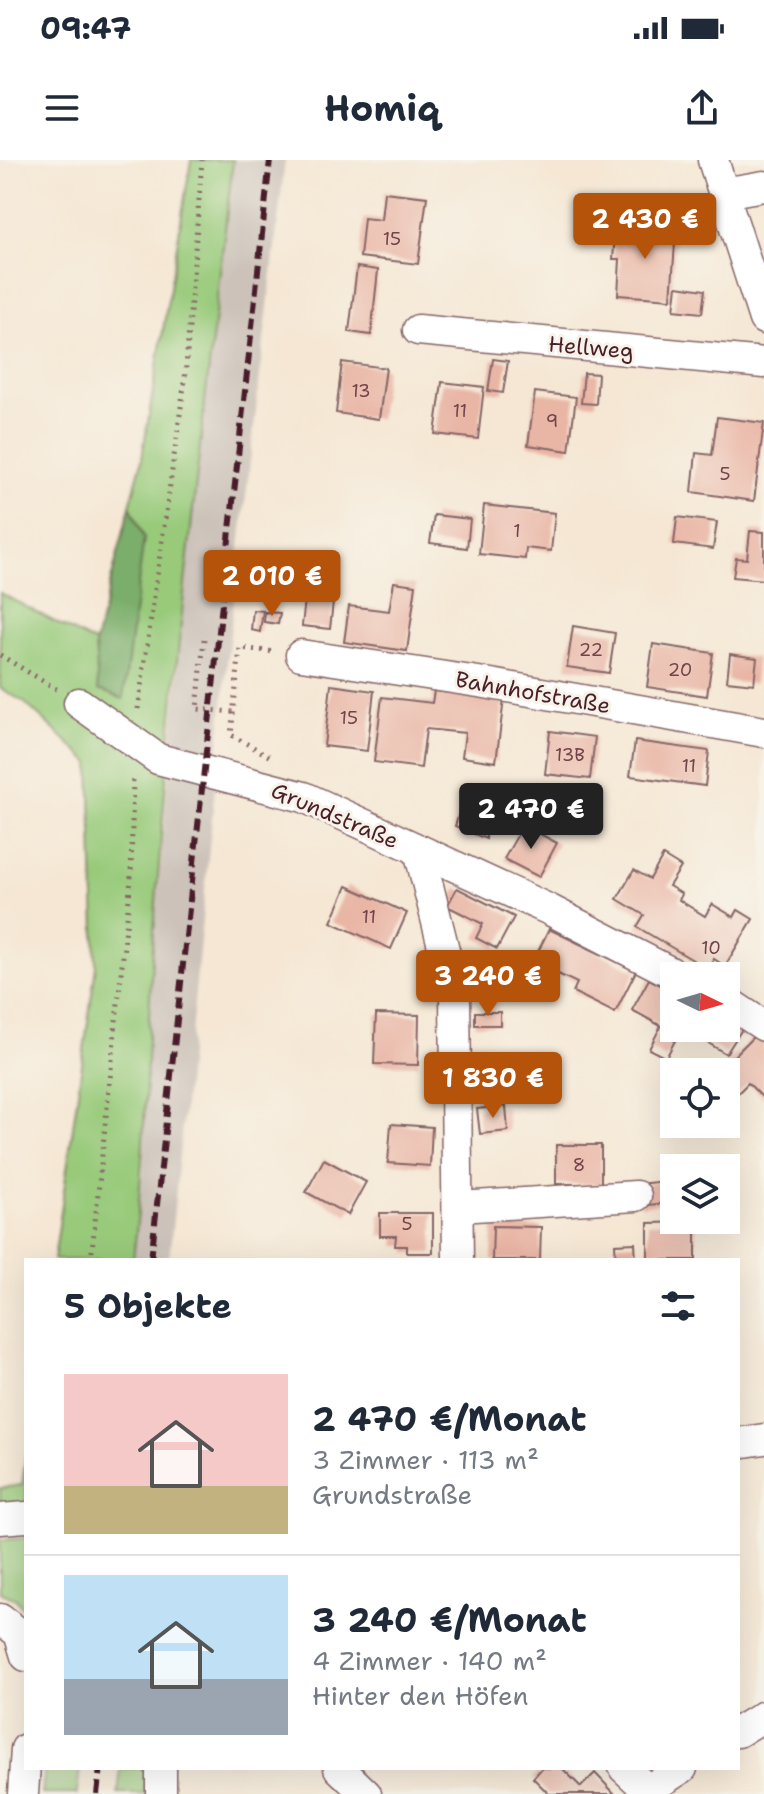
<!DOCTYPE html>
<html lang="de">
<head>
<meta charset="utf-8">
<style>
  body { margin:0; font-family:"Shantell Sans",sans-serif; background:#f6f6f7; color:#1f2937; height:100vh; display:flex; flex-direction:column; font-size:30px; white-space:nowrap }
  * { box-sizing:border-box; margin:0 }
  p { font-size:26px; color:#747a83 }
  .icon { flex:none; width:44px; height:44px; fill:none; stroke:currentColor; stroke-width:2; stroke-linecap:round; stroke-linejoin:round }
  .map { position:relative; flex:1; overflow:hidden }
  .panel { position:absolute; left:24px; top:1098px; width:716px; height:512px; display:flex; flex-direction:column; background:#fff; border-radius:0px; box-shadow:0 8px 32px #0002 }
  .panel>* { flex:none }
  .needle { width:52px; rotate:95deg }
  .controls { position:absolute; left:660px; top:802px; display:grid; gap:16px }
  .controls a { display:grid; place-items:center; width:80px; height:80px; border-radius:0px; background:#fff; box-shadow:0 8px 32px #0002; font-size:40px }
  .price { position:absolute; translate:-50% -68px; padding:0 18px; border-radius:8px; background:#b45309; color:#fff; font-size:26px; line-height:52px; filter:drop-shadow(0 2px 4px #0008) }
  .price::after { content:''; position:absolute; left:50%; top:48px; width:24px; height:18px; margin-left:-12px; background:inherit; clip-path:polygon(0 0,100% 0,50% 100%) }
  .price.active { background:#222; color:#fff }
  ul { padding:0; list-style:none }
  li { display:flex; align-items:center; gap:24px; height:200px; padding:0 40px }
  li+li { border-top:2px solid #e0e1e3 }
  li span { display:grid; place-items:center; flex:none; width:224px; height:160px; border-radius:0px; color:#555 }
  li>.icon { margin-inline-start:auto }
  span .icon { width:96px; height:96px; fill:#fffc; stroke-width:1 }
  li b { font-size:34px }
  h2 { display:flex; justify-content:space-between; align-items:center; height:96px; padding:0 40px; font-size:34px }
  .status { display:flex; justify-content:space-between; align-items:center; height:56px; padding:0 40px; background:#fff; direction:ltr }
  .status svg { height:22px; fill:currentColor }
  header { display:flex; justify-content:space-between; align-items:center; height:104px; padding:0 40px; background:#fff; font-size:36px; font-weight:700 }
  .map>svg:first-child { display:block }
</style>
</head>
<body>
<div class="status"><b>09:47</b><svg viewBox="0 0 49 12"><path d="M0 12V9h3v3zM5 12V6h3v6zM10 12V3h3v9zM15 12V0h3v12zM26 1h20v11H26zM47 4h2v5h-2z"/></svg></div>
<header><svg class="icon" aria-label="menu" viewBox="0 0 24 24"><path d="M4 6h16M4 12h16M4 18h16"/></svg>Homiq<svg class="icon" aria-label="share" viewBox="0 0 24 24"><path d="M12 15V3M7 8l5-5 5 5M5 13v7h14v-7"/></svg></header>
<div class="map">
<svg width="764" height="1634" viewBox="0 0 764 1634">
  <rect width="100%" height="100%" fill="#f7f3e8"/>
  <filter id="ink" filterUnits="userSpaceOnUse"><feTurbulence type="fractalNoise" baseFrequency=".0125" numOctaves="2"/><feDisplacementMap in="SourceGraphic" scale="16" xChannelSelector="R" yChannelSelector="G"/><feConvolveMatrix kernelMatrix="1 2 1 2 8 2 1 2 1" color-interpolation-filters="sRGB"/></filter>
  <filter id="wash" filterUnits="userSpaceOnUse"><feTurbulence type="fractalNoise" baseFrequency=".006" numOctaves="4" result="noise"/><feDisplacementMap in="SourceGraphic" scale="32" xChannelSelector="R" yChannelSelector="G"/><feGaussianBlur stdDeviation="1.8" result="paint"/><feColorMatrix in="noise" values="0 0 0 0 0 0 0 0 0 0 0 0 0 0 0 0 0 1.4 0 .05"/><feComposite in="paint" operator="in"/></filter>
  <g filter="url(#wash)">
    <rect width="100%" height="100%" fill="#f5e7d4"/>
    <polygon fill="#ccc2b9" points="233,0 285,0 229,482 169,1100 133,1100 143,1012 152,799 196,311"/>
    <g fill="#98ca7a" stroke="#717452" stroke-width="2">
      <path d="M191 0H233C202 266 170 532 152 799 146 900 145 1000 133 1100H54L96 806 90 603 24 542 0 528V433L95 483 98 530 144 378 130 346 141 304Z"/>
      <polygon points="26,1295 26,1373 0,1375 0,1328 22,1325"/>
      <polygon points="26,1378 26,1454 16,1439 0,1432 0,1380"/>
      <polygon points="45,1608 80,1608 77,1634 42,1634"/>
      <polygon points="121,1608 147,1608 145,1634 118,1634"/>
    </g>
    <polygon fill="#7aae6a" stroke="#62664a" stroke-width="2" points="130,346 144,378 123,539 98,530 95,483"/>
    <g id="blocks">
      <g fill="#e9b5a5">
        <polygon points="384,32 427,37 418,104 360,97 364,58 381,60"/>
        <polygon points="616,64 676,69 671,139 618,135 620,99 613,99"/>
        <polygon points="357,107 378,110 371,175 349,172"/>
        <polygon points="677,126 705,130 702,153 674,150"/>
        <polygon points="493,199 508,201 503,233 488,231"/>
        <polygon points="342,202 386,208 379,259 336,253"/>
        <polygon points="584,213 598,214 596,244 581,243"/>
        <polygon points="442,222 484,227 478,279 435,274"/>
        <polygon points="535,232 576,237 569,291 528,285"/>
        <polygon points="717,257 764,263 754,341 692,332 696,293 712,295"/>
        <polygon points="484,345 555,353 551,391 526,388 525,399 479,394"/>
        <polygon points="434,355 470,359 467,388 430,383"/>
        <polygon points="677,357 717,362 713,389 674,384"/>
        <polygon points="750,371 764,372 764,420 733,417 736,398 747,399"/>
        <polygon points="394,422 416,425 407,491 344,482 349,446 389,451"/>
        <polygon points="305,439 333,442 330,469 302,466"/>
        <polygon points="253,450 263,451 260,472 251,470"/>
        <polygon points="265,452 280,453 278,464 264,462"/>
        <polygon points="573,466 615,473 609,513 567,507"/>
        <polygon points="653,484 713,493 707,536 647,527"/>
        <polygon points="730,494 757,498 754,524 727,521"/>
        <polygon points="331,525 374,531 367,591 324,586"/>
        <polygon points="434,531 504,539 496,602 462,597 465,573 426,569 421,608 374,602 382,537 432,543"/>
        <polygon points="550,571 595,577 590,619 545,614"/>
        <polygon points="635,581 709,591 705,626 630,616"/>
        <polygon points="464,638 486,645 486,679 455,666"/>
        <polygon points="523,665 557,683 539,717 504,699"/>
        <polygon points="663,696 681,707 669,726 682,734 679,740 705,756 712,744 734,757 738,750 753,759 725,806 714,799 708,809 637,767 644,755 617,739 634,710 650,719"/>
        <polygon points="347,726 407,753 391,789 331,762"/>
        <polygon points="457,728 514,757 497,789 476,778 483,764 447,746"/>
        <polygon points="549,769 636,811 615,853 573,832 577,823 533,802"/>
        <polygon points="649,819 674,832 674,868 699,868 692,880 679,873 666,898 649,889 661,866 632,850"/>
        <rect x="475" y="852" width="25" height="13"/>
        <polygon points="376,854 419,855 418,905 374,904"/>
        <polygon points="726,854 744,866 726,894 697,876 703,868 726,868"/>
        <polygon points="757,873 764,880 764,939 748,923 732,939 726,933 726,912 718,912"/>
        <polygon points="503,909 505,937 477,939 475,911"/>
        <polygon points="506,946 508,971 480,974 477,949"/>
        <polygon points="391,964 432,967 430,1006 388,1003"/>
        <rect x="556" y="985" width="45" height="39"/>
        <polygon points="324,999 366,1022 348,1055 306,1032"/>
        <polygon points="674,1020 674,1042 641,1046 639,1024"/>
        <polygon points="380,1053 433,1053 433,1093 407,1093 407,1086 395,1086 396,1076 380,1076"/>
        <polygon points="696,1062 696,1100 648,1100 648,1063"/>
        <polygon points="493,1066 541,1067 540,1100 492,1100"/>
        <polygon points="635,1083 636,1100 616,1100 615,1084"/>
        <polygon points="542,1608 562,1608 581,1627 595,1613 615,1634 549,1634 533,1618"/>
      </g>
    </g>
  </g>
  <g filter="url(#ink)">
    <use href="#blocks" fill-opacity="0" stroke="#866566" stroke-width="2"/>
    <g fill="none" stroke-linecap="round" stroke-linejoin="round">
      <g stroke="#866566" stroke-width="33">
        <g id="minor">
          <polyline points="713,0 764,159"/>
          <polyline points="723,33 764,26"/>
          <polyline points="418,170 764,203"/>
          <polyline points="301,495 485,523 764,572"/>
          <polyline points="79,543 158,599 304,637 550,750 678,816"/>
          <polyline points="419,690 455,834 458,1100"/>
          <polyline points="726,841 764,866"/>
          <polyline points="458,1047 636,1036"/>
          <polyline points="738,1283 764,1279"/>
          <polyline points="0,1359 26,1357"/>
          <polyline points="0,1459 19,1473 26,1496"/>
          <polyline points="738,1572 764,1556"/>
          <polyline points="339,1608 366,1634"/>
          <polyline points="624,1608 652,1634"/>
          <polyline points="648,1630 682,1608"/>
          <polyline points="23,1634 26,1589"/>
          <polyline points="161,1634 161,1608"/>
        </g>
      </g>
      <g stroke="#866566" stroke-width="5" stroke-dasharray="2 6" stroke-linecap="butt">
        <polyline points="204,479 197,549 233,552"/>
        <polyline points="0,495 58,530"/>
        <polyline points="138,549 185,219 202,0"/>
        <polyline points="269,596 231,575 240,488 276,492"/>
        <polyline points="91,1100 131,719 133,615"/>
      </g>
      <use href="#minor" stroke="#fff" stroke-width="30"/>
      <g stroke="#4a1f2b" stroke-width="6" stroke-dasharray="12 6" stroke-linecap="butt">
        <polyline points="151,1100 270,0"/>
        <polyline points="97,1634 100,1608"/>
      </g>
    </g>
  </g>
  <g text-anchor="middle" stroke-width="6" stroke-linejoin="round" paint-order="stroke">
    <g font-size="18" fill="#72444a">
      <text x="392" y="85">15</text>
      <text x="361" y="237">13</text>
      <text x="460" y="257">11</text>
      <text x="552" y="267">9</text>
      <text x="725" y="320">5</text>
      <text x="517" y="377">1</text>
      <text x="591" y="496">22</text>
      <text x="680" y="516">20</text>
      <text x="349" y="564">15</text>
      <text x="570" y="601">13B</text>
      <text x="689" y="612">11</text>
      <text x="369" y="763">11</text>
      <text x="711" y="794">10</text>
      <text x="579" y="1011">8</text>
      <text x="407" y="1070">5</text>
    </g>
    <g font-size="22" fill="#4a1f2b" stroke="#f7f3e8">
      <text transform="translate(591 187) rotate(5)" y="8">Hellweg</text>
      <text transform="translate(533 532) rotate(10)" y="8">Bahnhofstraße</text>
      <text transform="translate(335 655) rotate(23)" y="8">Grundstraße</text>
    </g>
  </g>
</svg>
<div class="controls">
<a><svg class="needle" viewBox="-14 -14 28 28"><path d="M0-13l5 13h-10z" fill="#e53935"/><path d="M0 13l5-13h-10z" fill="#747a83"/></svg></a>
<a><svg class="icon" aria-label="locate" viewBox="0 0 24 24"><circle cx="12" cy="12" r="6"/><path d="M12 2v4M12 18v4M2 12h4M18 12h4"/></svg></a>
<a><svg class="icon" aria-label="layers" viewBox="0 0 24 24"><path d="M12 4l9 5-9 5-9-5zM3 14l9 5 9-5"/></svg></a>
</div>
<b class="price" style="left:645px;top:101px">2 430 €</b>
<b class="price" style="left:272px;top:458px">2 010 €</b>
<b class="price active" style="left:531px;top:691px">2 470 €</b>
<b class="price" style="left:488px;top:858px">3 240 €</b>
<b class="price" style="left:493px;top:960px">1 830 €</b>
<section class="panel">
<h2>5 Objekte<svg class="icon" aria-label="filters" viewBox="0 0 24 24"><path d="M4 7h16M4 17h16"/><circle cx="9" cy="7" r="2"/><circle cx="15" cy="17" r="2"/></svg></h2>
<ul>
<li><span style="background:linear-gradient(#f6c9c9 70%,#c2b280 0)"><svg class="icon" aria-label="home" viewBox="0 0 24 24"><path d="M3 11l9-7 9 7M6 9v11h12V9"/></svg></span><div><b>2 470 €/Monat</b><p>3 Zimmer · 113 m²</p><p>Grundstraße</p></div></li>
<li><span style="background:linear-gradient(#bfe0f5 65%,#9aa5b1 0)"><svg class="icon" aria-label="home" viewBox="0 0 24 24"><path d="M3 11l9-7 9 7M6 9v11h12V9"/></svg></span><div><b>3 240 €/Monat</b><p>4 Zimmer · 140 m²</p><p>Hinter den Höfen</p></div></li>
</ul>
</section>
</div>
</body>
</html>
